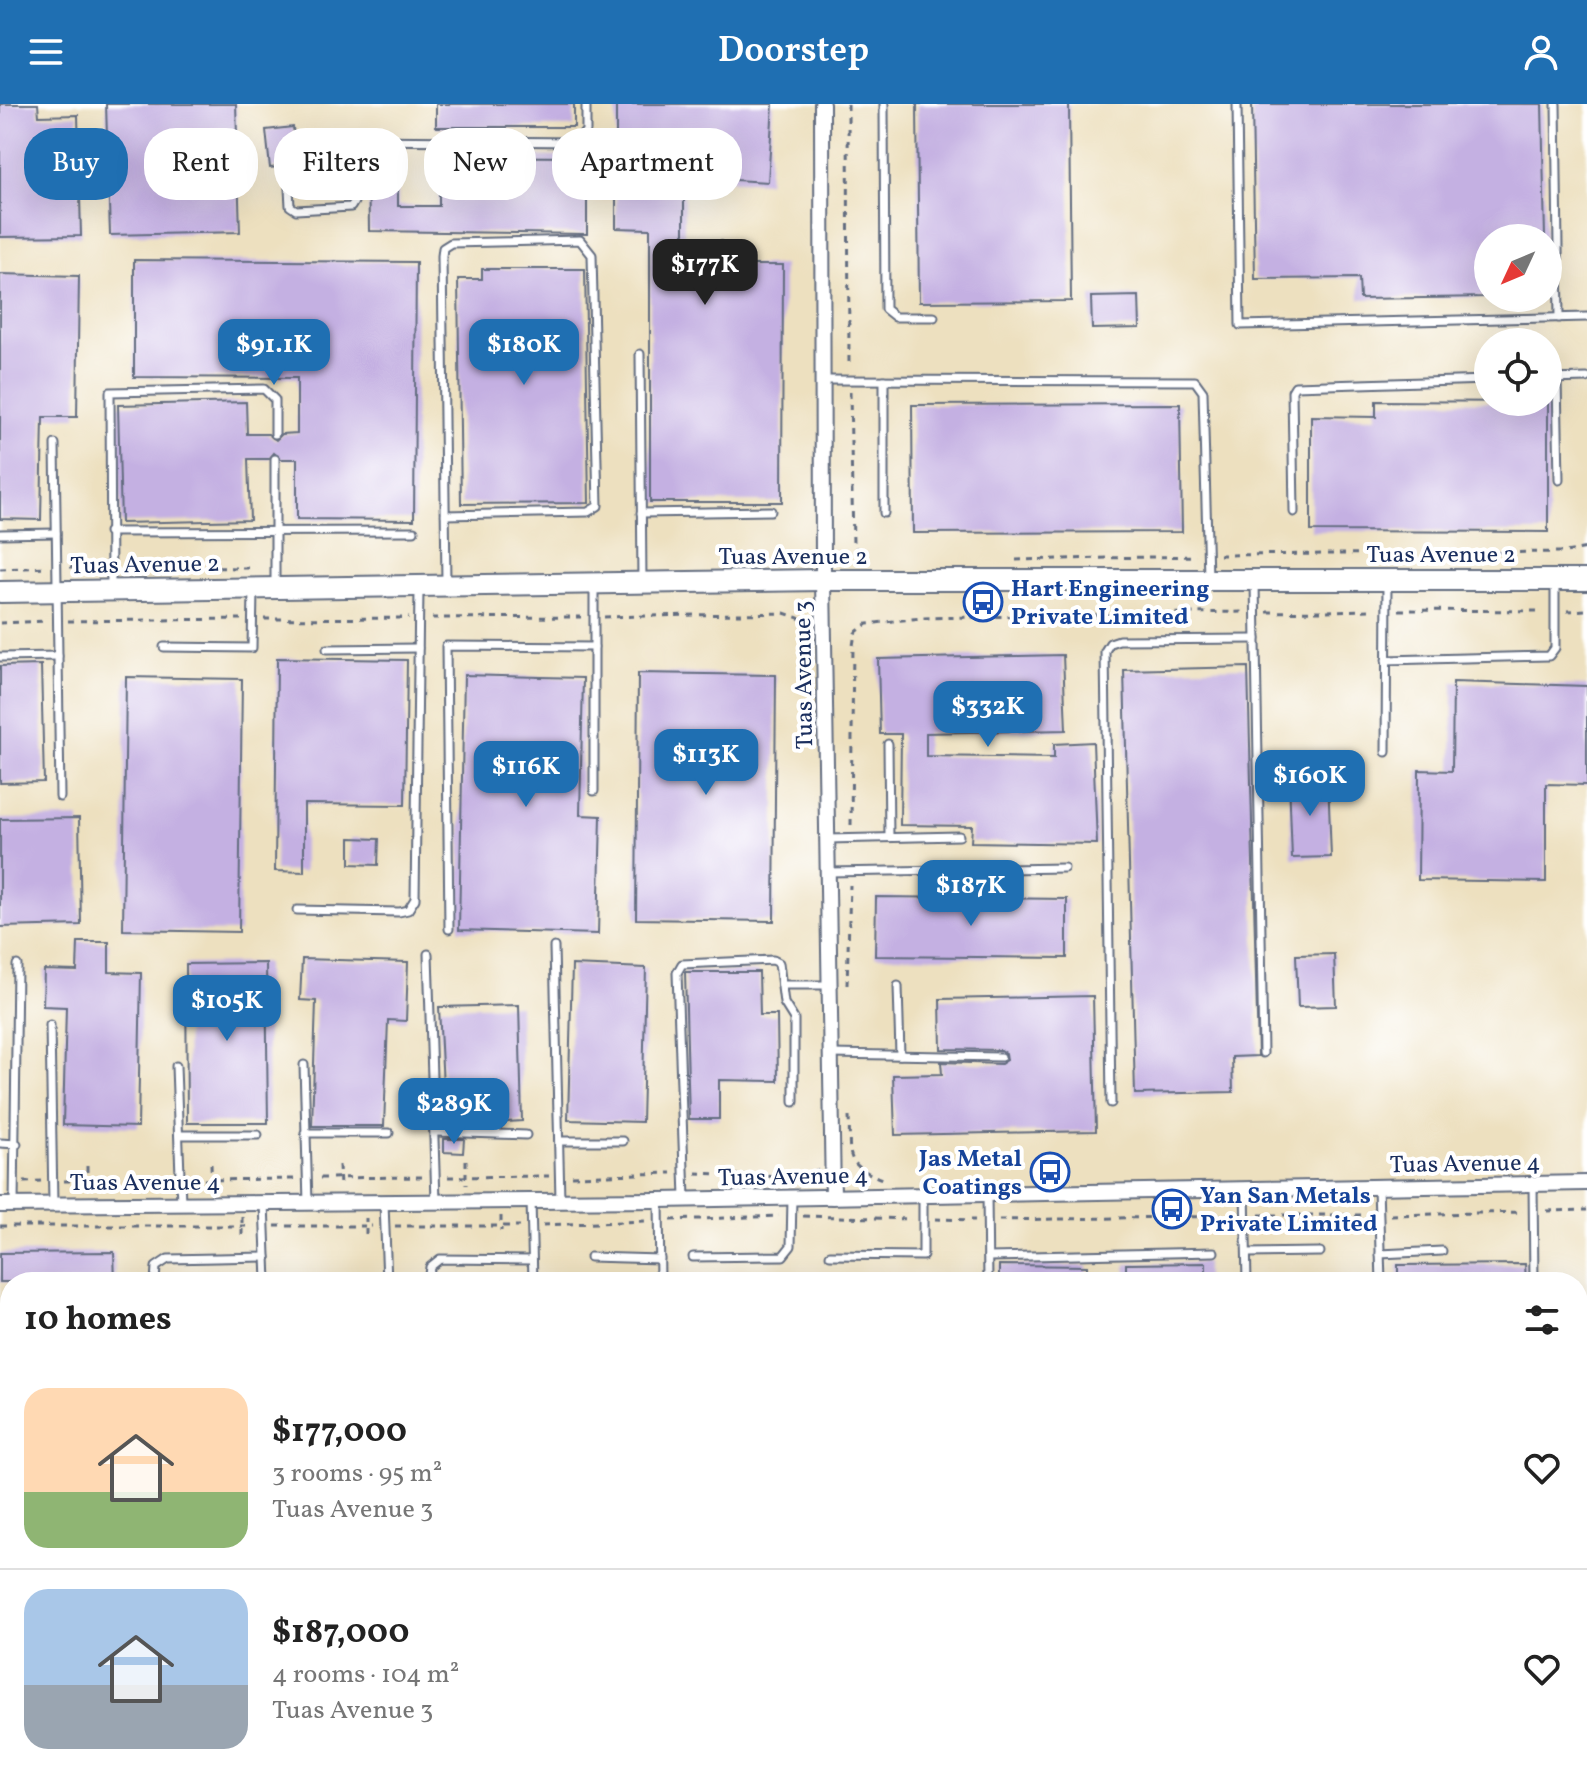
<!DOCTYPE html>
<html lang="en">
<head>
<meta charset="utf-8">
<style>
  body { margin:0; font-family:Vollkorn,serif; background:#f2f2f2; color:#222; height:100vh; display:flex; flex-direction:column; font-size:30px; white-space:nowrap }
  * { box-sizing:border-box; margin:0 }
  p { font-size:26px; color:#767676 }
  .icon { flex:none; width:44px; height:44px; fill:none; stroke:currentColor; stroke-width:2; stroke-linecap:round; stroke-linejoin:round }
  .map { position:relative; flex:1; overflow:hidden }
  .side { position:absolute; left:0px; top:1168px; width:1588px; height:512px; display:flex; flex-direction:column; background:#fff; border-radius:32px 32px 0 0; box-shadow:0 8px 32px #0002 }
  .side>* { flex:none }
  .guide { position:absolute; left:24px; top:24px; width:800px; height:72px; display:flex; gap:16px }
  .needle { width:52px; rotate:226deg }
  .tools { position:absolute; left:1474px; top:120px; display:grid; gap:16px }
  .tools a { display:grid; place-items:center; width:88px; height:88px; border-radius:50%; background:#fff; box-shadow:0 8px 32px #0002; font-size:40px }
  .price { position:absolute; translate:-50% -68px; padding:0 18px; border-radius:16px; background:#1f6fb2; color:#fff; font-size:26px; line-height:52px; filter:drop-shadow(0 2px 4px #0008) }
  .price::after { content:''; position:absolute; left:50%; top:48px; width:24px; height:18px; margin-left:-12px; background:inherit; clip-path:polygon(0 0,100% 0,50% 100%) }
  .price.active { background:#222; color:#fff }
  ul { padding:0; list-style:none }
  li { display:flex; align-items:center; gap:24px; height:200px; padding:0 24px }
  li+li { border-top:2px solid #e0e0e0 }
  li span { display:grid; place-items:center; flex:none; width:224px; height:160px; border-radius:24px; color:#555 }
  li>.icon { margin-inline-start:auto }
  span .icon { width:96px; height:96px; fill:#fffc; stroke-width:1 }
  li b { font-size:34px }
  h2 { display:flex; justify-content:space-between; align-items:center; height:96px; padding:0 24px; font-size:34px }
  .pill { padding:0 28px; border-radius:32px; background:#fff; box-shadow:0 8px 32px #0002; font-size:28px; line-height:72px }
  .pill.active { background:#1f6fb2; color:#fff }
  header { display:flex; justify-content:space-between; align-items:center; height:104px; padding:0 24px; background:#1f6fb2; color:#fff; font-size:36px; font-weight:600 }
  .map>svg:first-child { display:block }
</style>
</head>
<body>
<header><svg class="icon" aria-label="menu" viewBox="0 0 24 24"><path d="M4 6h16M4 12h16M4 18h16"/></svg>Doorstep<svg class="icon" aria-label="person" viewBox="0 0 24 24"><circle cx="12" cy="8" r="4"/><path d="M4 21q1-7 8-7t8 7"/></svg></header>
<div class="map">
<svg width="1587" height="1680" viewBox="0 0 1587 1680">
  <rect width="100%" height="100%" fill="#fff"/>
  <filter id="ink" filterUnits="userSpaceOnUse"><feTurbulence type="fractalNoise" baseFrequency=".0125" numOctaves="2"/><feDisplacementMap in="SourceGraphic" scale="16" xChannelSelector="R" yChannelSelector="G"/><feConvolveMatrix kernelMatrix="1 2 1 2 8 2 1 2 1" color-interpolation-filters="sRGB"/></filter>
  <filter id="wash" filterUnits="userSpaceOnUse"><feTurbulence type="fractalNoise" baseFrequency=".006" numOctaves="4" result="noise"/><feDisplacementMap in="SourceGraphic" scale="32" xChannelSelector="R" yChannelSelector="G"/><feGaussianBlur stdDeviation="1.8" result="paint"/><feColorMatrix in="noise" values="0 0 0 0 0 0 0 0 0 0 0 0 0 0 0 0 0 1.4 0 .05"/><feComposite in="paint" operator="in"/></filter>
  <g filter="url(#wash)">
    <rect width="100%" height="100%" fill="#ede0bf"/>
    <g id="blocks">
      <g fill="#c4b0e2">
        <polygon points="0,0 38,0 39,12 78,11 81,132 0,133"/>
        <polygon points="106,0 236,0 240,128 110,131"/>
        <rect x="436" y="0" width="138" height="23"/>
        <polygon points="616,0 773,0 768,78 684,73 684,137 722,137 721,161 783,161 782,398 650,398 650,125 616,124"/>
        <polygon points="917,0 1069,0 1071,197 919,198"/>
        <polygon points="1252,0 1542,0 1545,134 1488,134 1488,193 1360,195 1359,174 1255,175"/>
        <polygon points="293,23 297,61 270,64 266,26"/>
        <polygon points="368,49 398,49 398,102 439,102 439,52 587,53 587,130 369,127"/>
        <polygon points="134,156 416,158 414,416 297,415 297,355 281,355 274,349 269,355 248,355 250,416 121,419 118,301 246,298 247,330 268,330 276,336 282,330 297,329 297,274 134,273"/>
        <polygon points="482,165 585,165 589,399 461,400 458,175 482,175"/>
        <polygon points="0,170 79,172 77,313 43,313 41,416 0,415"/>
        <polygon points="1139,192 1140,224 1092,225 1091,193"/>
        <polygon points="1376,297 1548,298 1548,428 1311,427 1311,312 1376,313"/>
        <polygon points="1180,300 1182,428 913,429 912,301"/>
        <polygon points="1063,551 1066,626 926,629 926,652 1054,654 1054,640 1093,638 1097,740 971,738 972,722 900,721 901,630 880,630 878,555"/>
        <polygon points="277,554 407,556 405,701 304,700 304,768 275,767"/>
        <polygon points="41,561 44,678 0,679 0,562"/>
        <polygon points="1248,563 1258,952 1232,953 1233,988 1135,990 1124,566"/>
        <polygon points="638,569 776,571 774,817 636,815"/>
        <polygon points="464,571 583,574 580,711 601,712 598,830 459,826"/>
        <polygon points="126,573 242,575 239,828 123,826"/>
        <polygon points="1453,578 1587,582 1587,681 1546,680 1546,778 1418,776 1419,666 1452,667"/>
        <polygon points="1328,674 1331,753 1292,754 1289,675"/>
        <polygon points="79,714 81,821 0,823 0,715"/>
        <polygon points="350,734 379,735 378,761 350,760"/>
        <polygon points="876,793 1067,795 1067,854 875,852"/>
        <polygon points="78,838 109,838 109,868 141,869 138,1023 63,1021 66,903 43,902 44,866 77,867"/>
        <polygon points="1334,850 1336,902 1298,903 1296,851"/>
        <polygon points="302,855 408,858 406,917 388,916 384,1022 312,1022 316,897 300,896"/>
        <polygon points="266,859 268,1019 187,1019 186,860"/>
        <polygon points="572,861 646,864 642,1018 568,1016"/>
        <polygon points="685,868 759,868 760,911 777,911 778,977 719,976 719,1015 689,1015"/>
        <polygon points="1093,892 1096,1027 895,1031 893,971 942,970 941,958 1001,960 1007,956 1006,949 1001,946 941,945 940,895"/>
        <polygon points="519,901 522,1017 445,1022 439,903"/>
        <polygon points="444,1035 464,1035 463,1049 444,1048"/>
        <polygon points="114,1148 115,1178 0,1178 0,1149"/>
        <polygon points="1206,1159 1206,1178 1126,1178 1126,1160"/>
        <polygon points="1525,1160 1526,1178 1398,1178 1398,1161"/>
        <polygon points="999,1161 1087,1162 1087,1178 999,1178"/>
      </g>
    </g>
  </g>
  <g filter="url(#ink)">
    <use href="#blocks" fill-opacity="0" stroke="#646d80" stroke-width="2"/>
    <g fill="none" stroke-linecap="round" stroke-linejoin="round">
      <g stroke="#646d80" stroke-width="11">
        <g id="lane">
          <polyline points="884,0 885,205 895,213 934,213"/>
          <polyline points="1237,0 1240,221 1587,213"/>
          <polyline points="1556,0 1559,214"/>
          <polyline points="353,77 293,80 289,84 290,102 296,106 351,103 354,98 354,42 362,36 576,38 586,27 586,0"/>
          <polyline points="640,250 642,478"/>
          <polyline points="1548,275 1587,274"/>
          <polyline points="1557,275 1559,376"/>
          <polyline points="824,276 1195,277 1203,288 1208,474"/>
          <polyline points="55,340 60,693"/>
          <polyline points="1294,408 1292,287 1295,282 1488,276"/>
          <polyline points="641,409 771,407"/>
          <polyline points="884,409 884,276"/>
          <polyline points="445,411 588,408 598,402 592,151 580,136 451,139 443,144 442,152 446,478"/>
          <polyline points="109,428 414,427"/>
          <polyline points="0,430 56,429"/>
          <polyline points="1255,479 1263,949"/>
          <polyline points="275,483 275,355"/>
          <polyline points="111,485 110,288 264,285 275,296 275,330"/>
          <polyline points="164,543 252,544 253,487"/>
          <polyline points="327,545 418,544"/>
          <polyline points="0,553 58,552"/>
          <polyline points="1386,556 1549,552 1555,544 1555,480"/>
          <polyline points="888,640 889,733"/>
          <polyline points="1386,648 1387,478"/>
          <polyline points="594,687 594,482"/>
          <polyline points="828,735 959,732"/>
          <polyline points="828,768 1064,764"/>
          <polyline points="297,806 399,808 408,806 415,795 419,486"/>
          <polyline points="449,825 446,542 594,543"/>
          <polyline points="554,843 560,1096"/>
          <polyline points="428,850 436,1097"/>
          <polyline points="782,881 830,881"/>
          <polyline points="898,882 900,951"/>
          <polyline points="50,921 53,1100"/>
          <polyline points="831,950 1001,953"/>
          <polyline points="304,961 308,1099"/>
          <polyline points="176,962 181,1099"/>
          <polyline points="1111,999 1105,547 1110,539 1119,536 1256,535"/>
          <polyline points="436,1028 526,1031"/>
          <polyline points="305,1029 389,1029"/>
          <polyline points="179,1031 258,1031"/>
          <polyline points="559,1037 623,1037"/>
          <polyline points="0,1039 17,1040"/>
          <polyline points="1533,1080 1534,1178"/>
          <polyline points="1378,1083 1381,1178"/>
          <polyline points="1245,1086 1247,1178"/>
          <polyline points="987,1090 988,1178"/>
          <polyline points="685,1094 677,869 682,860 773,856 779,859 784,899 794,915 794,998"/>
          <polyline points="531,1096 533,1178"/>
          <polyline points="659,1096 660,1178"/>
          <polyline points="264,1099 267,1178"/>
          <polyline points="384,1099 387,1178"/>
          <polyline points="14,1101 17,861"/>
          <polyline points="1247,1149 1320,1148"/>
          <polyline points="1380,1150 1442,1147"/>
          <polyline points="830,1151 923,1152 923,1092"/>
          <polyline points="590,1153 660,1155"/>
          <polyline points="693,1153 783,1152 791,1142 792,1094"/>
          <polyline points="988,1153 1214,1148"/>
          <polyline points="155,1178 156,1163 168,1155 266,1153"/>
          <polyline points="428,1178 430,1163 440,1155 532,1156"/>
          <polyline points="161,1670 168,1680"/>
          <polyline points="276,1670 276,1680"/>
          <polyline points="300,1670 300,1680"/>
          <polyline points="529,1670 529,1680"/>
          <polyline points="664,1670 664,1680"/>
          <polyline points="987,1670 988,1680"/>
          <polyline points="1339,1670 1339,1680"/>
          <polyline points="1383,1670 1383,1680"/>
          <polyline points="1540,1670 1540,1680"/>
        </g>
      </g>
      <g stroke="#646d80" stroke-width="18">
        <g id="street">
          <polyline points="822,0 823,476 833,1093"/>
          <polyline points="0,1101 659,1096 1587,1079"/>
        </g>
      </g>
      <g stroke="#646d80" stroke-width="24">
        <polyline id="secondary" points="0,488 823,476 1587,476"/>
      </g>
      <g stroke="#646d80" stroke-width="3" stroke-dasharray="6 6" stroke-linecap="butt">
        <polyline points="848,0 849,264"/>
        <polyline points="850,288 853,440 865,456"/>
        <polyline points="1219,451 1566,448 1587,444"/>
        <polyline points="1016,456 1196,452"/>
        <polyline points="70,463 98,463"/>
        <polyline points="122,463 250,464"/>
        <polyline points="0,465 46,463"/>
        <polyline points="1399,506 1543,507"/>
        <polyline points="1567,507 1587,506"/>
        <polyline points="1267,508 1375,506"/>
        <polyline points="604,513 784,509 807,517"/>
        <polyline points="432,514 581,513"/>
        <polyline points="264,515 409,514"/>
        <polyline points="68,517 241,515"/>
        <polyline points="0,519 45,517"/>
        <polyline points="851,721 853,542 855,529 867,520 921,514 1243,508"/>
        <polyline points="847,881 850,781"/>
        <path d="M849 1013C851 1051 842 1059 882 1075"/>
        <polyline points="466,1056 466,1081"/>
        <polyline points="211,1060 212,1083"/>
        <polyline points="339,1061 340,1083"/>
        <polyline points="87,1062 87,1084"/>
        <polyline points="696,1069 804,1074 818,1066"/>
        <polyline points="572,1072 672,1069"/>
        <polyline points="448,1073 549,1072"/>
        <polyline points="320,1074 425,1073"/>
        <polyline points="192,1076 297,1075"/>
        <polyline points="64,1077 169,1076"/>
        <polyline points="24,1078 41,1077"/>
        <polyline points="1547,1107 1587,1106"/>
        <polyline points="1259,1111 1367,1111"/>
        <polyline points="1391,1111 1523,1108"/>
        <polyline points="501,1112 501,1127"/>
        <polyline points="803,1112 911,1115"/>
        <polyline points="242,1113 242,1133"/>
        <polyline points="935,1115 975,1116"/>
        <polyline points="671,1116 779,1112"/>
        <polyline points="999,1116 1235,1112"/>
        <polyline points="543,1121 647,1117"/>
        <polyline points="0,1122 252,1122"/>
        <polyline points="275,1122 372,1122"/>
        <polyline points="395,1122 520,1122"/>
        <polyline points="366,1130 366,1114"/>
      </g>
      <use href="#lane" stroke="#fff" stroke-width="7"/>
      <use href="#street" stroke="#fff" stroke-width="14"/>
      <use href="#secondary" stroke="#fff" stroke-width="20"/>
    </g>
  </g>
  <defs>
    <g id="bus-ring" transform="scale(2)"><circle r="9.5" fill="#fff" stroke="#1a4fb4" stroke-width="1.5"/><path d="M-5-6H5V4H4V6H2V4H-2V6H-4V4H-5ZM-3.5-4V0h7V-4ZM-3.5 1.2v1.5H-2V1.2ZM2 1.2v1.5H3.5V1.2Z" fill="#1a4fb4"/></g>
  </defs>
  <g fill-rule="evenodd">
    <use href="#bus-ring" x="983" y="498"/>
    <use href="#bus-ring" x="1050" y="1068"/>
    <use href="#bus-ring" x="1172" y="1105"/>
  </g>
  <g text-anchor="middle" stroke-width="8" stroke-linejoin="round" paint-order="stroke">
    <g font-size="24" fill="#1b2f5e" stroke="#fff">
      <text x="1441" y="458">Tuas Avenue 2</text>
      <text x="793" y="460">Tuas Avenue 2</text>
      <text transform="translate(145 460) rotate(-1)" y="8">Tuas Avenue 2</text>
      <text transform="translate(803 571) rotate(-91)" y="8">Tuas Avenue 3</text>
      <text transform="translate(1465 1059) rotate(-1)" y="8">Tuas Avenue 4</text>
      <text transform="translate(793 1072) rotate(-1)" y="8">Tuas Avenue 4</text>
      <text x="145" y="1086">Tuas Avenue 4</text>
    </g>
    <g font-size="24" font-weight="bold" fill="#164399" stroke="#fff" text-anchor="start">
      <text x="1011" y="492">Hart Engineering<tspan x="1011" dy="28">Private Limited</tspan></text>
      <text x="1022" y="1062" text-anchor="end">Jas Metal<tspan x="1022" dy="28">Coatings</tspan></text>
      <text x="1200" y="1099">Yan San Metals<tspan x="1200" dy="28">Private Limited</tspan></text>
    </g>
  </g>
</svg>
<div class="tools">
<a><svg class="needle" viewBox="-14 -14 28 28"><path d="M0-13l5 13h-10z" fill="#e53935"/><path d="M0 13l5-13h-10z" fill="#767676"/></svg></a>
<a><svg class="icon" aria-label="locate" viewBox="0 0 24 24"><circle cx="12" cy="12" r="6"/><path d="M12 2v4M12 18v4M2 12h4M18 12h4"/></svg></a>
</div>
<b class="price active" style="left:705px;top:203px">$177K</b>
<b class="price" style="left:274px;top:283px">$91.1K</b>
<b class="price" style="left:524px;top:283px">$180K</b>
<b class="price" style="left:988px;top:645px">$332K</b>
<b class="price" style="left:706px;top:693px">$113K</b>
<b class="price" style="left:526px;top:705px">$116K</b>
<b class="price" style="left:1310px;top:714px">$160K</b>
<b class="price" style="left:971px;top:824px">$187K</b>
<b class="price" style="left:227px;top:939px">$105K</b>
<b class="price" style="left:454px;top:1042px">$289K</b>
<div class="guide">
<a class="pill active">Buy</a>
<a class="pill">Rent</a>
<a class="pill">Filters</a>
<a class="pill">New</a>
<a class="pill">Apartment</a>
</div>
<section class="side">
<h2>10 homes<svg class="icon" aria-label="filters" viewBox="0 0 24 24"><path d="M4 7h16M4 17h16"/><circle cx="9" cy="7" r="2"/><circle cx="15" cy="17" r="2"/></svg></h2>
<ul>
<li><span style="background:linear-gradient(#ffd9b3 65%,#8fb573 0)"><svg class="icon" aria-label="home" viewBox="0 0 24 24"><path d="M3 11l9-7 9 7M6 9v11h12V9"/></svg></span><div><b>$177,000</b><p>3 rooms · 95 m²</p><p>Tuas Avenue 3</p></div><svg class="icon" aria-label="heart" viewBox="0 0 24 24"><path d="M12 20l-8-8c-3-5 5-10 8-4 3-6 11-1 8 4z"/></svg></li>
<li><span style="background:linear-gradient(#a9c7e8 60%,#9aa5b1 0)"><svg class="icon" aria-label="home" viewBox="0 0 24 24"><path d="M3 11l9-7 9 7M6 9v11h12V9"/></svg></span><div><b>$187,000</b><p>4 rooms · 104 m²</p><p>Tuas Avenue 3</p></div><svg class="icon" aria-label="heart" viewBox="0 0 24 24"><path d="M12 20l-8-8c-3-5 5-10 8-4 3-6 11-1 8 4z"/></svg></li>
</ul>
</section>
</div>
</body>
</html>
